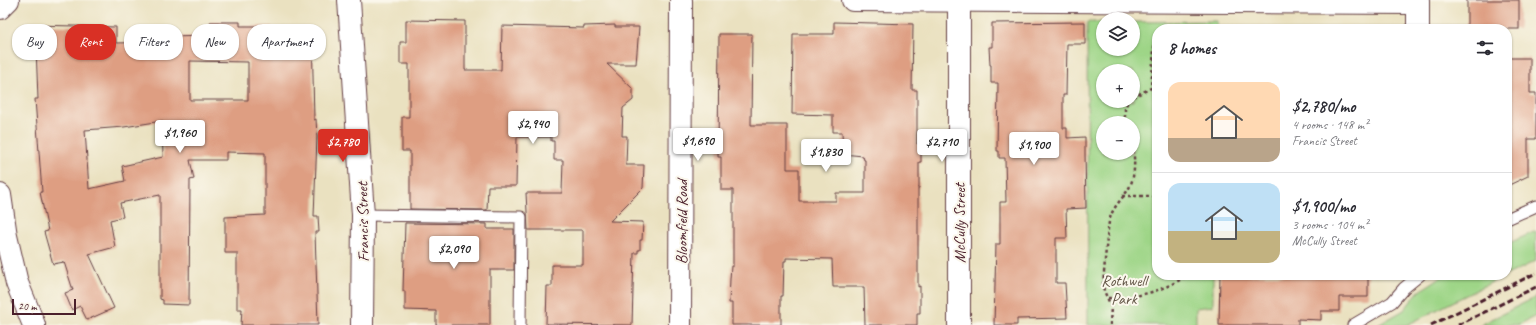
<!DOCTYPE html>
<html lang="en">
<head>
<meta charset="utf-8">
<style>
  body { margin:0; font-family:Caveat,sans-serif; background:#f2f2f3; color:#2b2b33; height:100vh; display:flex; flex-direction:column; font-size:15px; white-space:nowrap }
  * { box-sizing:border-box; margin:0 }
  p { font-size:13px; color:#7c7c81 }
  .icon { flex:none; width:22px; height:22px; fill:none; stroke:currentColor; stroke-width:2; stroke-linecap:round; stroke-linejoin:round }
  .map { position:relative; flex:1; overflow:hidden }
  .details { position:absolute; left:1152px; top:24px; width:360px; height:256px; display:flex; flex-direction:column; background:#fff; border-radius:16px; box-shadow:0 1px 3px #0004 }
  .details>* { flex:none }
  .top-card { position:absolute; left:12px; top:24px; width:380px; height:36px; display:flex; gap:8px }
  .tools { position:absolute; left:1096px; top:12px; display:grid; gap:8px }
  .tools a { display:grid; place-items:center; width:44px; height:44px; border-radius:50%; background:#fff; box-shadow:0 1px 3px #0004; font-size:20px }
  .scale { position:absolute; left:12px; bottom:10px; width:64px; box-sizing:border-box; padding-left:4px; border:2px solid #4a1f2b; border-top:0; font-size:11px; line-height:14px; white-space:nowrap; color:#4a1f2b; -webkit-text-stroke:3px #fbf7ec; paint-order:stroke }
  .price { position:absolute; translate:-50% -34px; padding:0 9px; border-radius:4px; background:#fff; color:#222; font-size:13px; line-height:26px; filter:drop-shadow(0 1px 2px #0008) }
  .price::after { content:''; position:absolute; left:50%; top:24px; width:12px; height:9px; margin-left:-6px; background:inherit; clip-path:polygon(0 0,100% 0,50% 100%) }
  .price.selected { background:#d93025; color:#fff }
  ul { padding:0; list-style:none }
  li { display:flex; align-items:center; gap:12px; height:100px; padding:0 16px }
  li+li { border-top:1px solid #e1e1e2 }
  li span { display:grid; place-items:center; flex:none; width:112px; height:80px; border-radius:12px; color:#555 }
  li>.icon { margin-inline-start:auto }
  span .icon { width:48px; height:48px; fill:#fffc; stroke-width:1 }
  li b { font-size:17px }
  h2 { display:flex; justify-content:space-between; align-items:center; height:48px; padding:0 16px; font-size:17px }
  .tag { padding:0 14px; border-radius:16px; background:#fff; box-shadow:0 1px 3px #0004; font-size:14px; line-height:36px }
  .tag.selected { background:#d93025; color:#fff }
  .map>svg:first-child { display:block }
</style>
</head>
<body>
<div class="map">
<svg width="1536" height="325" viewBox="0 0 1536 325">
  <rect width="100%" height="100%" fill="#fbf7ec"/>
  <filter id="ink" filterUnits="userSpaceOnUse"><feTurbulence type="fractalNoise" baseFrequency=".025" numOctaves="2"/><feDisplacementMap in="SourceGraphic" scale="8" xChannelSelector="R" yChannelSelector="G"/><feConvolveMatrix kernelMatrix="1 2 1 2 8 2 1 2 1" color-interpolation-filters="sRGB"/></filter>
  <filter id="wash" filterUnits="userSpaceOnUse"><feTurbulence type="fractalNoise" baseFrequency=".012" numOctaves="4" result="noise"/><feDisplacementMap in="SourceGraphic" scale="16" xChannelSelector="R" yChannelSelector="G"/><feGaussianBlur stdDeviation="0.9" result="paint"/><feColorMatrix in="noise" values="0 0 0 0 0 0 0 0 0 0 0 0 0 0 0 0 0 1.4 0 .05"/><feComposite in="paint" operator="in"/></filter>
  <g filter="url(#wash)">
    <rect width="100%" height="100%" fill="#eae1c0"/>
    <g fill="#9ed587" stroke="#747a59" fill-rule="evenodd">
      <path d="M1217 21V29H1157V275H1213V306L1196 308V325H1088L1087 22H1103V49H1133V22ZM1103 71H1133V101H1103ZM1103 123H1133V153H1103Z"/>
      <polygon points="1536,231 1536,261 1507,275 1507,244"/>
      <polygon points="1444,275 1506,275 1407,325 1378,325 1404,310 1418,292"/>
      <polygon points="1536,297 1536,316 1518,325 1480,325"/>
    </g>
    <g id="blocks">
      <g fill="#de9e82" fill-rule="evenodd">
        <rect x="1467" y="0" width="52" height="29"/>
        <polygon points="406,20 465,21 465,70 501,70 502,26 584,28 584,26 615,25 615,27 639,27 636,64 607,64 633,89 633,100 623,108 622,136 627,136 626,165 644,165 643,188 610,221 643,222 642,240 640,240 640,250 638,250 638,253 634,253 632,325 546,324 547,286 552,286 552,265 583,265 583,230 528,230 526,193 562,193 563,160 554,160 554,141 551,141 551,137 517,137 516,186 488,186 487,210 410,209 410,151 402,151 402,117 409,117 409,64 400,64 400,42 406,42"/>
        <path d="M210 22H240V26H272V29L312 31 314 120 316 119 317 137 314 216H318L319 232H315L318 325H241L242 309H237V253H225V217L265 215V153L226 152V160H190L194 179 190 180 189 305 163 304V300L160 299V195L120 203 123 217 110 220 115 247 89 254 114 308 87 320 80 306 72 310 65 293 73 290 64 262 53 264 44 232 48 231 40 192H42L35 99H38L36 46H33L32 25 116 27V43L168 42V37L210 36ZM190 61 248 62V100H190ZM162 121 163 157 122 166 125 181 89 189 85 130 124 127Z"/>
        <polygon points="834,22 913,24 912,90 917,90 917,144 921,144 921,162 919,162 919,188 918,188 918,287 920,286 920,313 917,313 917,325 865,325 864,287 833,287 832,259 786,258 786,261 784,261 783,296 781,296 781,325 732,325 732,303 729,303 730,279 731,266 733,266 733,190 721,190 721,157 718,157 719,34 752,34 751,125 787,125 787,169 799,169 799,201 836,201 836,193 865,193 865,160 864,160 863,156 843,154 842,132 833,132 833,115 792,114 793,34 834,34"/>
        <polygon points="1085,22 1085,44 1067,44 1066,95 1063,95 1063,128 1067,128 1067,138 1085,137 1085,153 1086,208 1066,209 1067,238 1056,238 1056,283 1065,283 1067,318 1017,319 1017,325 994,325 996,244 1000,244 1000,202 1006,202 1005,158 999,158 999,151 997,151 998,83 991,83 991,65 990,65 989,47 992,47 992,23"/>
        <polygon points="1507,58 1530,58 1530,93 1536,93 1536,139 1528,139 1528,176 1507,186"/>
        <polygon points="405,223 487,224 487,229 514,229 514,270 490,270 490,325 436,325 436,311 405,310 405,291 403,291"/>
        <polygon points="1220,275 1368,275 1368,297 1339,297 1339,311 1321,311 1321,320 1298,319 1298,325 1219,325"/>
      </g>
    </g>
  </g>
  <g filter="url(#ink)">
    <use href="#blocks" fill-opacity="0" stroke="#623c41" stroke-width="1"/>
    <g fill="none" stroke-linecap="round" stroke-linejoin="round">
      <g stroke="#623c41" stroke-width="13">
        <g id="lane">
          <polyline points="363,215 521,217 520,325"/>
          <polyline points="1507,219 1536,206"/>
          <polyline points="1353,325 1392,302 1404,288 1420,275"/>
        </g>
      </g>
      <g stroke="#623c41" stroke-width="24">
        <g id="street">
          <polyline points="349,0 363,215 362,325"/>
          <polyline points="853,0 1418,3"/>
          <polyline points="959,0 959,325"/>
          <polyline points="0,8 8,0"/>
          <polyline points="1418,29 1418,0"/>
          <polyline points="0,195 6,236 17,283 34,325"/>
          <polyline points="680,325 681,0"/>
        </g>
      </g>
      <g stroke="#623c41" stroke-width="2.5" stroke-dasharray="3 3" stroke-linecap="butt">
        <polyline points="1151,88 1157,93"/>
        <polyline points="1133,97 1151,88 1155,36 1157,36"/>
        <polyline points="1125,123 1125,108 1128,101"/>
        <polyline points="1122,196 1157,196"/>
        <path d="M1108 298C1138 298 1163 291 1188 275"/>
        <path d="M1110 325 1111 306 1104 291 1103 284C1105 263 1106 242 1109 222 1112 207 1122 200 1129 188 1135 178 1135 160 1133 149"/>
      </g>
      <use href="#lane" stroke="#fff" stroke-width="11"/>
      <use href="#street" stroke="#fff" stroke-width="22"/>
      <g stroke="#4a1f2b" stroke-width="3" stroke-dasharray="6 3" stroke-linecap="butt">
        <polyline points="1431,325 1536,273"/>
        <polyline points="1458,325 1536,287"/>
      </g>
    </g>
  </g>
  <g text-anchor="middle" stroke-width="4" stroke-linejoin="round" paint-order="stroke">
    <g font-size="16" fill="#4a1f2b" stroke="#fbf7ec">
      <text transform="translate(362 222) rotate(-91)" y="6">Francis Street</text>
      <text transform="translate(681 222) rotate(-90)" y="6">Bloomfield Road</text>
      <text transform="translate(959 223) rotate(-90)" y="6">McCully Street</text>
    </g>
    <g font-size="16" fill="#635647" stroke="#fbf7ec">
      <text x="1124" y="286">Rothwell<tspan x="1124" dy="18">Park</tspan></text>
    </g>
  </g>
</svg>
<div class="tools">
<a><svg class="icon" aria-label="layers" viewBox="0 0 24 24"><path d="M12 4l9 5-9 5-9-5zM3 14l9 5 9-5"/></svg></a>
<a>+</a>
<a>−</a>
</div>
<div class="scale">20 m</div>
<b class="price" style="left:533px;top:145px">$2,940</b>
<b class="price" style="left:180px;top:154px">$1,960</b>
<b class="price" style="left:698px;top:162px">$1,690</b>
<b class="price selected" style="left:343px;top:163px">$2,780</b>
<b class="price" style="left:942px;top:163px">$2,710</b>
<b class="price" style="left:1034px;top:166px">$1,900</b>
<b class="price" style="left:826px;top:173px">$1,830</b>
<b class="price" style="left:454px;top:270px">$2,090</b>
<div class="top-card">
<a class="tag">Buy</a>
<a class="tag selected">Rent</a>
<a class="tag">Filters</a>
<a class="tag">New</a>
<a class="tag">Apartment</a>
</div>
<section class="details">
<h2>8 homes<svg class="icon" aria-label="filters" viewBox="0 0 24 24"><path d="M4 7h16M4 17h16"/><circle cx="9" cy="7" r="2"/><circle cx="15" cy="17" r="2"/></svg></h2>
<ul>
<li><span style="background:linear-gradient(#ffd9b3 70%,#b9a48a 0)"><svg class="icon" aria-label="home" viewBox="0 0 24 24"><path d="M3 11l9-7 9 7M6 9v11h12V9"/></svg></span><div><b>$2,780/mo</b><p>4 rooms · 148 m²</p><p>Francis Street</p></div></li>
<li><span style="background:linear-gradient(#bfe0f5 60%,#c2b280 0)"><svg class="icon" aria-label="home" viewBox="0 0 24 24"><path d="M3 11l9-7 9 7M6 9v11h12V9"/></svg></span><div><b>$1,900/mo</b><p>3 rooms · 104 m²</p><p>McCully Street</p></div></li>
</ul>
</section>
</div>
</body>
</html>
